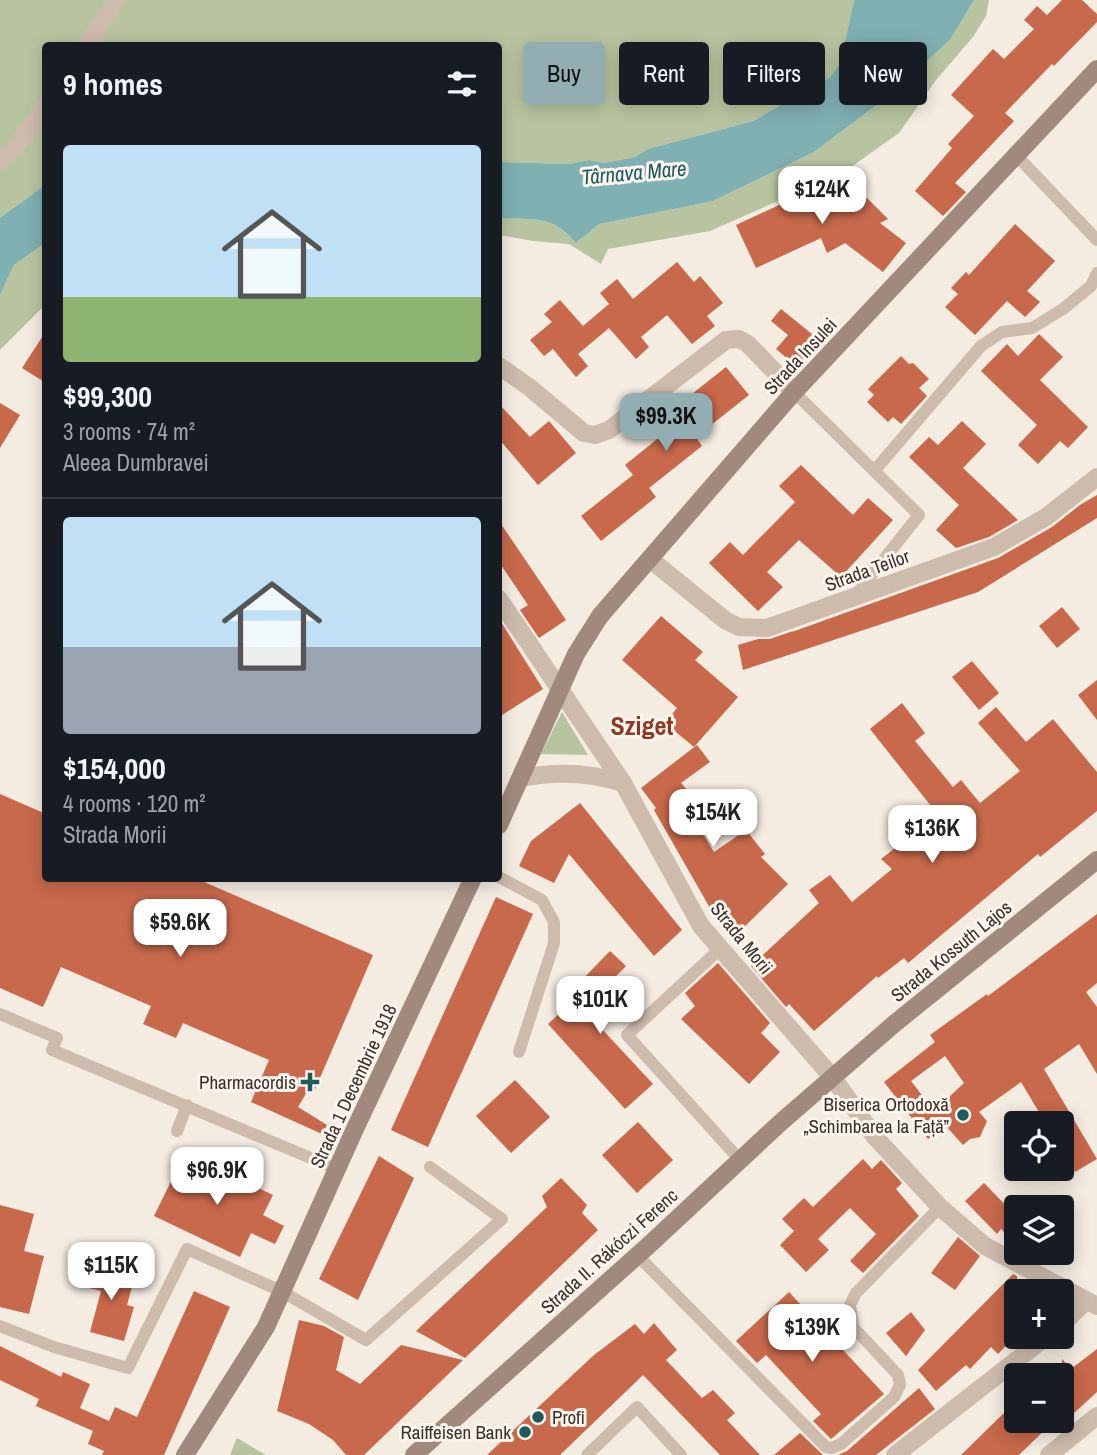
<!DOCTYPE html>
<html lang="en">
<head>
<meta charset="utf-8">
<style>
  body { margin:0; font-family:"Archivo Narrow",sans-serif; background:#20242c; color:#f1f3f6; height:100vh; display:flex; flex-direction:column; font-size:26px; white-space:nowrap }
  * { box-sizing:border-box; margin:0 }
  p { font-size:23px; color:#9ea1a6 }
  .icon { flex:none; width:38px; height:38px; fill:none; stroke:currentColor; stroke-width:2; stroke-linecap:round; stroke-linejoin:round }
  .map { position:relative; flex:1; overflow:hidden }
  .panel { position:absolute; left:42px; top:42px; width:460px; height:840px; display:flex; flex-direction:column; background:#171b24; border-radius:7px; box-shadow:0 4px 18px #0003 }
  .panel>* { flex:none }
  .hud { position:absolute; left:523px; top:42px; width:467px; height:63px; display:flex; gap:14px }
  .fabs { position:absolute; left:1004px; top:1111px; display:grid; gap:14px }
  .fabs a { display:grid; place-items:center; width:70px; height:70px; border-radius:7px; background:#171b24; box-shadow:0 4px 18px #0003; font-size:35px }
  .price { position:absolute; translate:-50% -60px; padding:0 16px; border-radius:14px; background:#fff; color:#222; font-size:23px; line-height:46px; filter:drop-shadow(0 2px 4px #0008) }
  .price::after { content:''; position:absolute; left:50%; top:42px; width:21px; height:16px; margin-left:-10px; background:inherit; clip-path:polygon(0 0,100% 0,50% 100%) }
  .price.on { background:#92aeb2; color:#111 }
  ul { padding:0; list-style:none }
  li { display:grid; align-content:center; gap:14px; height:371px; padding:0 21px }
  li+li { border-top:2px solid #363941 }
  li span { display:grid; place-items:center; height:217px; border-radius:7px; color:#555 }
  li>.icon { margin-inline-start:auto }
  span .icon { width:126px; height:126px; fill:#fffc; stroke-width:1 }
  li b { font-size:30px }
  h2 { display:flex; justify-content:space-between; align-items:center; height:84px; padding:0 21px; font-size:30px }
  .chip { padding:0 24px; border-radius:7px; background:#171b24; box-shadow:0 4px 18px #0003; font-size:24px; line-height:63px }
  .chip.on { background:#92aeb2; color:#111 }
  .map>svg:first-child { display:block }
</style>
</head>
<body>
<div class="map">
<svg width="1097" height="1455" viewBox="0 0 1097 1455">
  <rect width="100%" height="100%" fill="#f4ebe1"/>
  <g fill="#b8c4a0">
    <polygon points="0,0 854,0 840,64 830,77 753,121 648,149 635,157 604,163 589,160 569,164 499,162 499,46 46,46 45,185 0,218"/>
    <path d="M974 0H989L986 16 973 37 936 80 899 133 844 172 710 231 608 249 601 264 569 244 533 241 499 235V218C533 220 553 214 576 243L599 224 713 201 814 152 886 98 950 40Z"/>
    <polygon points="45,243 45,305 0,350 0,295 14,265"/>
    <polygon points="562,712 588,755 541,754"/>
    <polygon points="237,1438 266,1455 230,1455"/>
  </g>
  <g fill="#7fb0b2">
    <path d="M854 0H974L950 40 886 98 814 152 713 201 599 224 576 243C553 214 533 220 499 218V162L569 164 589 160 604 163 635 157 648 149 753 121 830 77 840 64Z"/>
    <polygon points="45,185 45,243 14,265 0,295 0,218"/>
  </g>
  <g fill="#c8694b" fill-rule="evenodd">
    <polygon points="1062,0 1082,0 1097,14 1097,22 1054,66 1052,64 1005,113 1014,121 955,183 966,192 943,216 915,191 952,148 948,144 974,116 951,95 993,49 1004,59 1034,29 1024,20 1037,6 1047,15"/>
    <polygon points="844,175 888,219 880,223 906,243 883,272 845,243 827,253 821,238 756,268 736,225"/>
    <polygon points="1015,224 1055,261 1027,291 1040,302 1025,317 1007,301 975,335 945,307 958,294 951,288 966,272 969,275"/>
    <polygon points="677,262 694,282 700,276 723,303 707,316 715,326 692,344 667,315 641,337 649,347 636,359 609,328 578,354 588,366 576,377 553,349 544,356 530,340 552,322 544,314 560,300 583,326 609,304 600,293 617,279 633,299"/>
    <polygon points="781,309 823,343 800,369 776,349 788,335 771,321"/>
    <polygon points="46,331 46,383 22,368"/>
    <polygon points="1039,334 1063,357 1040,380 1088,427 1068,448 1060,441 1038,464 1018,445 1037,425 981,371 1007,344 1018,356"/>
    <polygon points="901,356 909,364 913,363 929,379 919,388 927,396 901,424 893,417 888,422 867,402 874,395 868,389"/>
    <polygon points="726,367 749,395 696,437 702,446 649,488 656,497 601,541 581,516 633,475 625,465 682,419 673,409"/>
    <polygon points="0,403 20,415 0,448"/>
    <polygon points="499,404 530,437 549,421 576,453 538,485 499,439"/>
    <polygon points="962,421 986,444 963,468 1018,520 989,537 956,548 936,530 959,505 909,457 929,437 938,445"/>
    <polygon points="801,465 853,515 868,498 893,520 841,577 799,540 767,572 783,587 758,611 709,563 730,542 743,555 795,502 779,486"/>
    <polygon points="1097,495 1097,518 978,592 743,670 738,645 758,639 770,639 793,631 792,632 998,558 1052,527 1080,505"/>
    <polygon points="499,521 566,620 539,638 520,610 528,605 499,562"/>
    <polygon points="1062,607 1080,629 1057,648 1039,626"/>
    <polygon points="661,616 703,652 695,660 738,697 694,747 665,723 677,708 622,660"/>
    <polygon points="501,622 543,689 499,717 499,623"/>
    <polygon points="972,661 999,693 979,710 952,677"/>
    <polygon points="1097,680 1097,720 1078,695"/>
    <polygon points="902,703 925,733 915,741 953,787 961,780 980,803 1020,771 978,723 996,707 1026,742 1053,719 1097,772 1097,811 1040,857 1038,854 908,963 904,958 878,978 877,976 814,1031 789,1004 786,1007 751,966 819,903 809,890 830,875 852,902 892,869 881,859 935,816 928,807 931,806 870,729"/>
    <polygon points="697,745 710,762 681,783 700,804 690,814 714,852 746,830 765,854 761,857 788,884 738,933 712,907 710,908 654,810 656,808 641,788"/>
    <polygon points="0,794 46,814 46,878 195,878 373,955 313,1094 307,1092 298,1107 327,1125 322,1134 251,1102 269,1060 183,1023 176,1038 143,1024 151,1006 61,967 43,1007 0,988"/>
    <polygon points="580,803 682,930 654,956 569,854 554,883 519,866 531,841"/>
    <polygon points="496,897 533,914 428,1147 391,1130"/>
    <path d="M1097 914V983L1086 992 1097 1007V1074L1079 1044 1044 1069 1097 1159 1075 1172 1062 1151V1124H1046L1021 1082 979 1112 987 1121 980 1137 970 1139 963 1145 946 1126 928 1139 884 1082 935 1042 930 1035 987 994 988 996ZM945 1056 964 1083 934 1111 911 1081Z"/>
    <polygon points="610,951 626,966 593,1000 611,1019 601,1028 653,1084 625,1109 548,1024 583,992 577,985"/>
    <polygon points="718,963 770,1023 761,1033 780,1052 749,1084 681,1019 695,1006 685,993"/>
    <polygon points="515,1080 550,1117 511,1153 476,1116"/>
    <polygon points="638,1122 673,1160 637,1193 602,1155"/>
    <polygon points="185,1153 273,1195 263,1215 284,1226 275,1244 251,1233 240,1257 154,1216"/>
    <polygon points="379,1156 414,1178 358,1300 319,1279"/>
    <polygon points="863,1159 872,1169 881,1160 902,1183 896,1189 919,1216 863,1273 850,1261 876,1234 850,1208 818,1239 829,1250 806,1272 780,1245 794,1231 782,1219 804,1198 813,1207"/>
    <polygon points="561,1178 587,1205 582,1213 598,1230 465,1358 416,1331 547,1207 542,1196"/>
    <polygon points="984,1183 1017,1217 1017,1245 1001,1229 997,1234 965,1201"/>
    <polygon points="0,1205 34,1214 24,1251 44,1256 29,1314 0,1307"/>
    <polygon points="958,1237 980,1256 955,1290 931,1273"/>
    <polygon points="91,1264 135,1276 127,1305 134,1307 124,1341 90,1332 101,1291 85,1287"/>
    <polygon points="1013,1274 1017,1276 1017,1335 998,1354 991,1347 970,1369 966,1365 936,1391 918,1370"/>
    <polygon points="194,1291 230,1307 164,1455 102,1455 104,1451 88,1444 93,1431 36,1406 39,1399 0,1380 0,1346 61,1377 63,1372 90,1384 80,1408 109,1421 115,1407 137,1417"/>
    <polygon points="789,1292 884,1394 831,1439 813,1421 821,1414 766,1355 757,1363 736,1341"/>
    <polygon points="911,1312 925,1330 906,1356 886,1333"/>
    <polygon points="299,1320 324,1326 344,1337 336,1370 360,1384 401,1345 463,1360 364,1455 346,1455 333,1440 309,1424 277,1411"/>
    <polygon points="654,1323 677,1350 666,1360 702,1398 713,1390 735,1413 727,1420 760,1455 720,1455 643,1375 560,1455 487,1455 594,1355 635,1324 644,1334"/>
    <polygon points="1097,1349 1097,1392 1062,1424 1062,1359 1071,1369"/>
    <polygon points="919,1388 935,1409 876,1455 838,1455 847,1451"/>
    <polygon points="1007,1410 1017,1421 1054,1421 1019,1455 961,1455"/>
    <polygon points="800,1433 823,1455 774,1455"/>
  </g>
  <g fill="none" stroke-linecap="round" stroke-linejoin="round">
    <g stroke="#cdbbac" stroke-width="12">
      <polyline points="1016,155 1097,240"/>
      <polyline points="794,392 919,515 854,597"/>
      <polyline points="875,470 981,346 1002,332 1032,328 1063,309 1091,286 1097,273"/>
      <polyline points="499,877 542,900 554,922 554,943 519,1052"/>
      <polyline points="721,948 627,1035 740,1160"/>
      <polyline points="0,1014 57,1038 52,1050 337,1169"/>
      <polyline points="177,1131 187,1105"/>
      <polyline points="637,1255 826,1447 832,1448 841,1444 894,1397 900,1385 898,1375 853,1327 850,1305 856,1293 940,1207"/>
      <polyline points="0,1326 54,1347 128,1368 187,1249 281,1291 366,1340 502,1219 430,1167"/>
      <polyline points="587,1455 637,1407 681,1455"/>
    </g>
    <g stroke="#cdbbac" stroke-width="18">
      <polyline points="86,46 117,0"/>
      <polyline points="0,161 17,146 46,104"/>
      <polyline points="499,366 529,387 584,433 595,435 609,430 726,340 739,339 748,344 794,392"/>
      <polyline points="651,560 725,620 739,627 767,628 994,547 1046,517 1097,477"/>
      <polyline points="499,599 623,783 701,926 833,1078 875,1137 940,1207 985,1246 1097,1306"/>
      <path d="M521 778C556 771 589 772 623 783"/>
      <polyline points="1062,1324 1086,1301"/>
      <polyline points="895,1455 1046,1337"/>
      <polyline points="1049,1455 1097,1416"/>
    </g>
    <g stroke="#a18a7d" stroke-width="18">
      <polyline points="499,825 576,654 600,616 794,392 1097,69"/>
      <polyline points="185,1455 266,1327 354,1131 473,878"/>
      <polyline points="414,1455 649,1245 780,1123 894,1024 1097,860"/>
    </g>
  </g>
  <g fill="#1f5a5e" stroke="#fbf5ee" stroke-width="2.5">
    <path d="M306.5 1071.5h7v7h7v7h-7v7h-7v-7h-7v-7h7z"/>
    <circle cx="963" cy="1115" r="7"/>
    <circle cx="538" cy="1417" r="7"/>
    <circle cx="525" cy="1432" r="7"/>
  </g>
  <g text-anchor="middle" stroke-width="6" stroke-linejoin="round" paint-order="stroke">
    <g font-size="19" fill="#3b302b" stroke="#fbf5ee">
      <text transform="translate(800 356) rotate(-47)" y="7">Strada Insulei</text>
      <text transform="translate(867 570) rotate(-20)" y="7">Strada Teilor</text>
      <text transform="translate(742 938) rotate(51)" y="7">Strada Morii</text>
      <text transform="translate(951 951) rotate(-39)" y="7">Strada Kossuth Lajos</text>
      <text transform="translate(353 1086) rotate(-65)" y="7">Strada 1 Decembrie 1918</text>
      <text transform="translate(609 1251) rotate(-42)" y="7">Strada II. Rákóczi Ferenc</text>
    </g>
    <g font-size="19" fill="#3b302b" stroke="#fbf5ee" text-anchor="end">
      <text x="296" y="1089">Pharmacordis</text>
      <text x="949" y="1111">Biserica Ortodoxă<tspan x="949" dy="22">„Schimbarea la Față”</tspan></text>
      <text x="552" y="1424" text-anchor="start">Profi</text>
      <text x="511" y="1439">Raiffeisen Bank</text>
    </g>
    <g font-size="21" font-style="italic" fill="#1f5a5e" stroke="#fbf5ee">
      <text transform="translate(634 173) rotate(-5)" y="7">Târnava Mare</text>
    </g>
    <g font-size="26" font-weight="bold" fill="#8c3b22" stroke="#fbf5ee">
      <text x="642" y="735">Sziget</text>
    </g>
  </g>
</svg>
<div class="fabs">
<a><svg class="icon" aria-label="locate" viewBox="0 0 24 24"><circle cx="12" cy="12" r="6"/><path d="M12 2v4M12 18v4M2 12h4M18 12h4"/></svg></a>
<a><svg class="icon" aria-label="layers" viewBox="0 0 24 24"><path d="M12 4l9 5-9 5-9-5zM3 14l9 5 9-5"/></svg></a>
<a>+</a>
<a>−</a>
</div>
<b class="price" style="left:822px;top:226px">$124K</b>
<b class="price on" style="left:666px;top:453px">$99.3K</b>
<b class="price" style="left:713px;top:849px">$154K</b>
<b class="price" style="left:932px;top:865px">$136K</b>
<b class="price" style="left:180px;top:959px">$59.6K</b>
<b class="price" style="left:600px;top:1036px">$101K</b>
<b class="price" style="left:217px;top:1207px">$96.9K</b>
<b class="price" style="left:111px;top:1302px">$115K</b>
<b class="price" style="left:812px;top:1364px">$139K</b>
<div class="hud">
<a class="chip on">Buy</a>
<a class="chip">Rent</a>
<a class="chip">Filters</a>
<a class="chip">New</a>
</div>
<section class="panel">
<h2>9 homes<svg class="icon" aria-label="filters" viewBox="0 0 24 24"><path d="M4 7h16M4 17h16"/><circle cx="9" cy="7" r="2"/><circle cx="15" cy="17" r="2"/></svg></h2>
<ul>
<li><span style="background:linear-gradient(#bfe0f5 70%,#8fb573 0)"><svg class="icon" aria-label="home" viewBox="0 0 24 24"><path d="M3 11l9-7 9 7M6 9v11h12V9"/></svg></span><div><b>$99,300</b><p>3 rooms · 74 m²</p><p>Aleea Dumbravei</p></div></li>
<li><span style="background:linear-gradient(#bfe0f5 60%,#9aa5b1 0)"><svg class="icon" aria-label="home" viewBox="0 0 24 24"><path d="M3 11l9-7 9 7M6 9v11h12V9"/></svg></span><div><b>$154,000</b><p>4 rooms · 120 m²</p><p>Strada Morii</p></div></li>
</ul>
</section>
</div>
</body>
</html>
